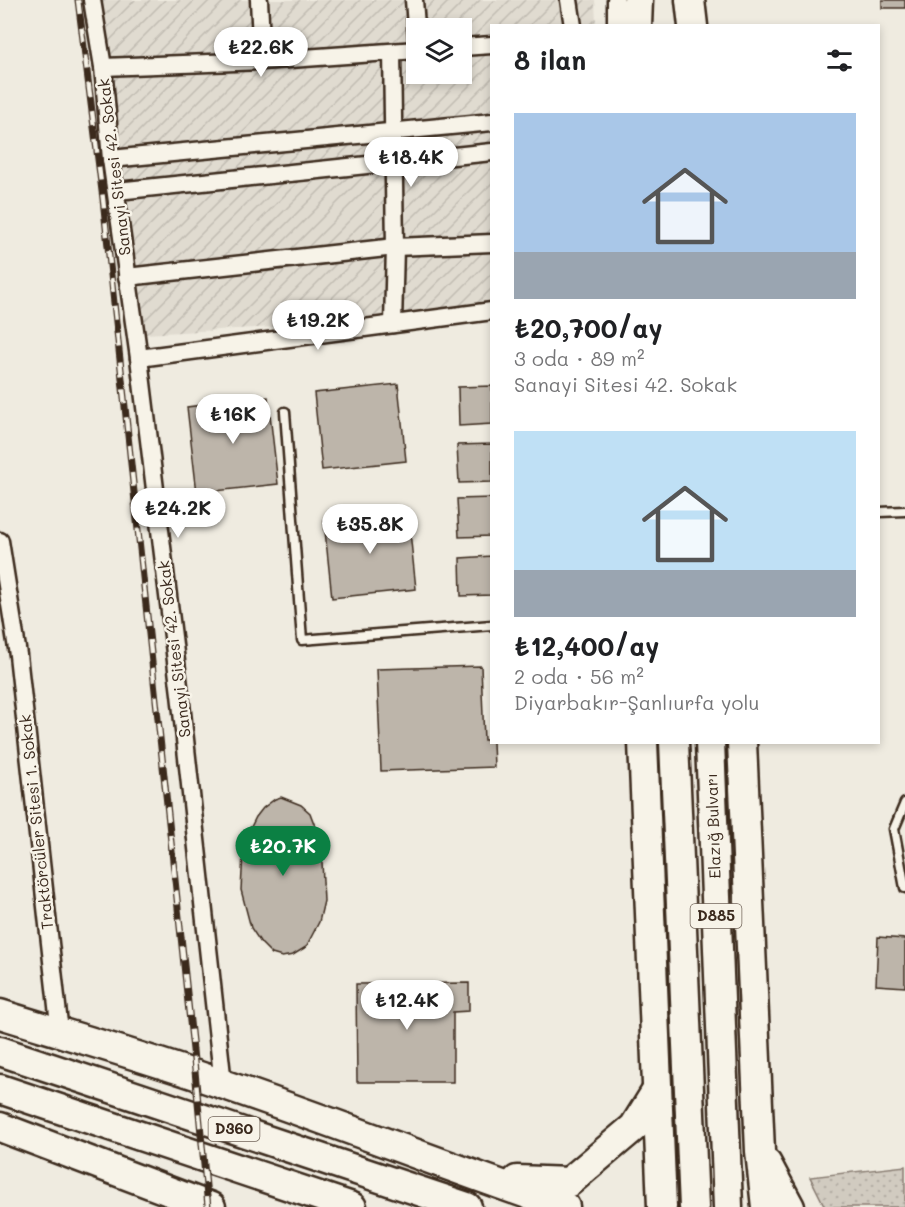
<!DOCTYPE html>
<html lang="tr">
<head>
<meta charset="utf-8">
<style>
  body { margin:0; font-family:Mali,sans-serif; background:#f2f2f2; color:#202124; height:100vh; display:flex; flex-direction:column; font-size:22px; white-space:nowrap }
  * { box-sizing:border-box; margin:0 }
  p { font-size:20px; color:#757577 }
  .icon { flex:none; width:33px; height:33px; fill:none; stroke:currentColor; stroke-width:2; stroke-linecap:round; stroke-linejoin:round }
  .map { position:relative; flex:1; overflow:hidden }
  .panel { position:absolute; left:490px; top:24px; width:390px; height:720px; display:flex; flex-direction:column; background:#fff; border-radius:0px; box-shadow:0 3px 9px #0003 }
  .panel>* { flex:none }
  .tools { position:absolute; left:406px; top:18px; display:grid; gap:12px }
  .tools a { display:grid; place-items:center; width:66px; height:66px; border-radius:0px; background:#fff; box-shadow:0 3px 9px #0003; font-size:30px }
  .price { position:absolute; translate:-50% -51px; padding:0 14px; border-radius:21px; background:#fff; color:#222; font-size:20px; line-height:39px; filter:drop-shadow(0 2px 3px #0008) }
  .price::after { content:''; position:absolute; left:50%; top:36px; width:18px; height:14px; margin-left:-9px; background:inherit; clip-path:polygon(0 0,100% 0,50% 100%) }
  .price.on { background:#0b8043; color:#fff }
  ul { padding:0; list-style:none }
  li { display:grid; align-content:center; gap:12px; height:318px; padding:0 24px }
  li span { display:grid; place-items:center; height:186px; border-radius:0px; color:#555 }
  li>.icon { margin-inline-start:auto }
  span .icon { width:108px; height:108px; fill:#fffc; stroke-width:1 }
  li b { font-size:26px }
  h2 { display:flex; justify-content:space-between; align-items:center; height:72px; padding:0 24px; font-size:26px }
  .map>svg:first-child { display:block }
</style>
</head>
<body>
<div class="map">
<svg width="905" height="1207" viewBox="0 0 905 1207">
  <defs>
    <pattern id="industrial-furrows" width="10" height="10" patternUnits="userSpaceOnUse" patternTransform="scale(1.5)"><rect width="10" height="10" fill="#e0dbd0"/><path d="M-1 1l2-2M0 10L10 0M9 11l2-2" fill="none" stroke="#c1bcb2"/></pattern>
    <pattern id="grass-dots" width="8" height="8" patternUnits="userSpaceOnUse" patternTransform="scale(1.5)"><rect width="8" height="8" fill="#d1cbc0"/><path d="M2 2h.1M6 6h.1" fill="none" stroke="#b4aea5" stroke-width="1.8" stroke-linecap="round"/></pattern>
  </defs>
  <rect width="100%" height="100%" fill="#efebe0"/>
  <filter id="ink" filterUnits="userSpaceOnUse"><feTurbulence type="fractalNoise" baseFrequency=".0167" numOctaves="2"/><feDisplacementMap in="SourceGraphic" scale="12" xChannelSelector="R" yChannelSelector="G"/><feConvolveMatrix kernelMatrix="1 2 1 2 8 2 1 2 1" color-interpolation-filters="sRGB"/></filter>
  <g filter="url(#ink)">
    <path fill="url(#industrial-furrows)" fill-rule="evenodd" d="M102 0H595L596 25 492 26V315L145 334ZM417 28H462V74H417Z"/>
    <polygon fill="url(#grass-dots)" stroke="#867a6f" stroke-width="1.5" points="905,1166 905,1207 825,1207 810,1177"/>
    <g fill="#bdb5aa" stroke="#3b2a1e" stroke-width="1.5">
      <rect x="882" y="0" width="23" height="8"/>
      <polygon points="398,384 406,461 322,470 314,393"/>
      <polygon points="492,386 492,424 459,426 458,387"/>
      <polygon points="268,397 278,484 197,493 187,407"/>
      <polygon points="492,444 492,482 459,483 457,445"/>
      <polygon points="492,498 492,536 459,537 457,499"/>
      <polygon points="408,513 416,589 332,598 324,521"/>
      <polygon points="492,556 492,595 461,596 460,558"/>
      <polygon points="481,666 484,740 492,740 493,742 494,767 381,771 377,669"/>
      <polygon points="281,797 301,805 310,813 321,842 324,901 319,922 306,947 293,955 282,957 272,954 261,943 251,928 241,890 243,853 248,833 256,817 263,808 275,799"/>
      <polygon points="878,937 905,939 905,987 876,985"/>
      <polygon points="469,983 469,1011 453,1012 453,1082 357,1082 356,984"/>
    </g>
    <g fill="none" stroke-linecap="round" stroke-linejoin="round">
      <g stroke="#3b2a1e" stroke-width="13">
        <g id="lane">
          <polyline points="285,412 302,640 492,625"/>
          <polyline points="879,512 905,511"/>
          <polyline points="905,803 894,829 905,888"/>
        </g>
      </g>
      <g stroke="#3b2a1e" stroke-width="21">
        <g id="street">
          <polyline points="92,0 103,67 111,159 139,358 180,694 223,1084"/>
          <polyline points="259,0 262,61"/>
          <polyline points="414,0 417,39"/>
          <polyline points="569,0 573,26"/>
          <polyline points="616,0 616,26"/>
          <polyline points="462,47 492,45"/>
          <polyline points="392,52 395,247 393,324"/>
          <polyline points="103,67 262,61 417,50"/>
          <polyline points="111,159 492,122"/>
          <polyline points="117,191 492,152"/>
          <polyline points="127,277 395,247 492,243"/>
          <polyline points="139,358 492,311"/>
          <polyline points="0,541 18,655 60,1033"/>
        </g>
      </g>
      <g stroke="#3b2a1e" stroke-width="33">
        <g id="highway">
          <polyline points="690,0 693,26"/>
          <polyline points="637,26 638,0"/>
          <polyline points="643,742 662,1207"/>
          <polyline points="674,742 694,1207"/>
          <polyline points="710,742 728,1207"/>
          <polyline points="742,742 760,1151 766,1207"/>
          <path d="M0 1014C74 1037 149 1058 222 1084 337 1123 450 1168 565 1207"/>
          <polyline points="0,1051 467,1207"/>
          <polyline points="0,1089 352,1207"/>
          <polyline points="0,1127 211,1207"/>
          <polyline points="767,1164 790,1207"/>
          <polyline points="517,1180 569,1182 634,1127 657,1090"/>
        </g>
      </g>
      <use href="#lane" stroke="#f7f3e8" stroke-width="8"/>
      <use href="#street" stroke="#f7f3e8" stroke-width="16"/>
      <use href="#highway" stroke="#f7f3e8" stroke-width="28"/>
      <g stroke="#3b2a1e" stroke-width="7">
        <polyline id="rail" points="78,0 103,199 193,1050 208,1207"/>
      </g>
      <use href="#rail" stroke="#f7f3e8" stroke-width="4.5" stroke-dasharray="14" stroke-linecap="butt"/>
    </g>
  </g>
  <g text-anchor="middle" stroke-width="5" stroke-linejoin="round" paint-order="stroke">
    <g fill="#f7f3e8" stroke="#73665b" stroke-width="1.5">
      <rect x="690.5" y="904" width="51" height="24" rx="4.5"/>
      <rect x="208.5" y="1117" width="51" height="24" rx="4.5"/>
    </g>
    <g font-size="15" font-weight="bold" fill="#3b2a1e">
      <text x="716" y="921">D885</text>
      <text x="234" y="1134">D360</text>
    </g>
    <g font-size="16" fill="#3b2a1e" stroke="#f7f3e8">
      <text transform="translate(114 167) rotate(-97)" y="6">Sanayi Sitesi 42. Sokak</text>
      <text transform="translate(174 649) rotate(-97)" y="6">Sanayi Sitesi 42. Sokak</text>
      <text transform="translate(36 822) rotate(-96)" y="6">Traktörcüler Sitesi 1. Sokak</text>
      <text transform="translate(713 826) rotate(-92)" y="6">Elazığ Bulvarı</text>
    </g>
  </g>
</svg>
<div class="tools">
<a><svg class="icon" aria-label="layers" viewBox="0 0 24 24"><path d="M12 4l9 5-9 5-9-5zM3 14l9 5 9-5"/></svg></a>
</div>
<b class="price" style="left:261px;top:78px">₺22.6K</b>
<b class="price" style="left:411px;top:188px">₺18.4K</b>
<b class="price" style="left:318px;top:351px">₺19.2K</b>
<b class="price" style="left:233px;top:445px">₺16K</b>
<b class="price" style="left:178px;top:539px">₺24.2K</b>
<b class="price" style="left:370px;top:555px">₺35.8K</b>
<b class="price on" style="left:283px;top:877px">₺20.7K</b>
<b class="price" style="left:407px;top:1031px">₺12.4K</b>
<section class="panel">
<h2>8 ilan<svg class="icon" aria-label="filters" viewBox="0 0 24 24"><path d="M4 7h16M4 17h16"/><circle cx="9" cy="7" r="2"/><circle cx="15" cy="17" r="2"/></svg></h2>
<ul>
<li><span style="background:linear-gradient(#a9c7e8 75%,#9aa5b1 0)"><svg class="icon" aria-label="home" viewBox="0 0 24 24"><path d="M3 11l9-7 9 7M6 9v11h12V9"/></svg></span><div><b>₺20,700/ay</b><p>3 oda · 89 m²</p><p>Sanayi Sitesi 42. Sokak</p></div></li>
<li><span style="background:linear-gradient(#bfe0f5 75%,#9aa5b1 0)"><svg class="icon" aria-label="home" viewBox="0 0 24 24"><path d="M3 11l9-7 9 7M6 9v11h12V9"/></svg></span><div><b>₺12,400/ay</b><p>2 oda · 56 m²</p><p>Diyarbakır-Şanlıurfa yolu</p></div></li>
</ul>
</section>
</div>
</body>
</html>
